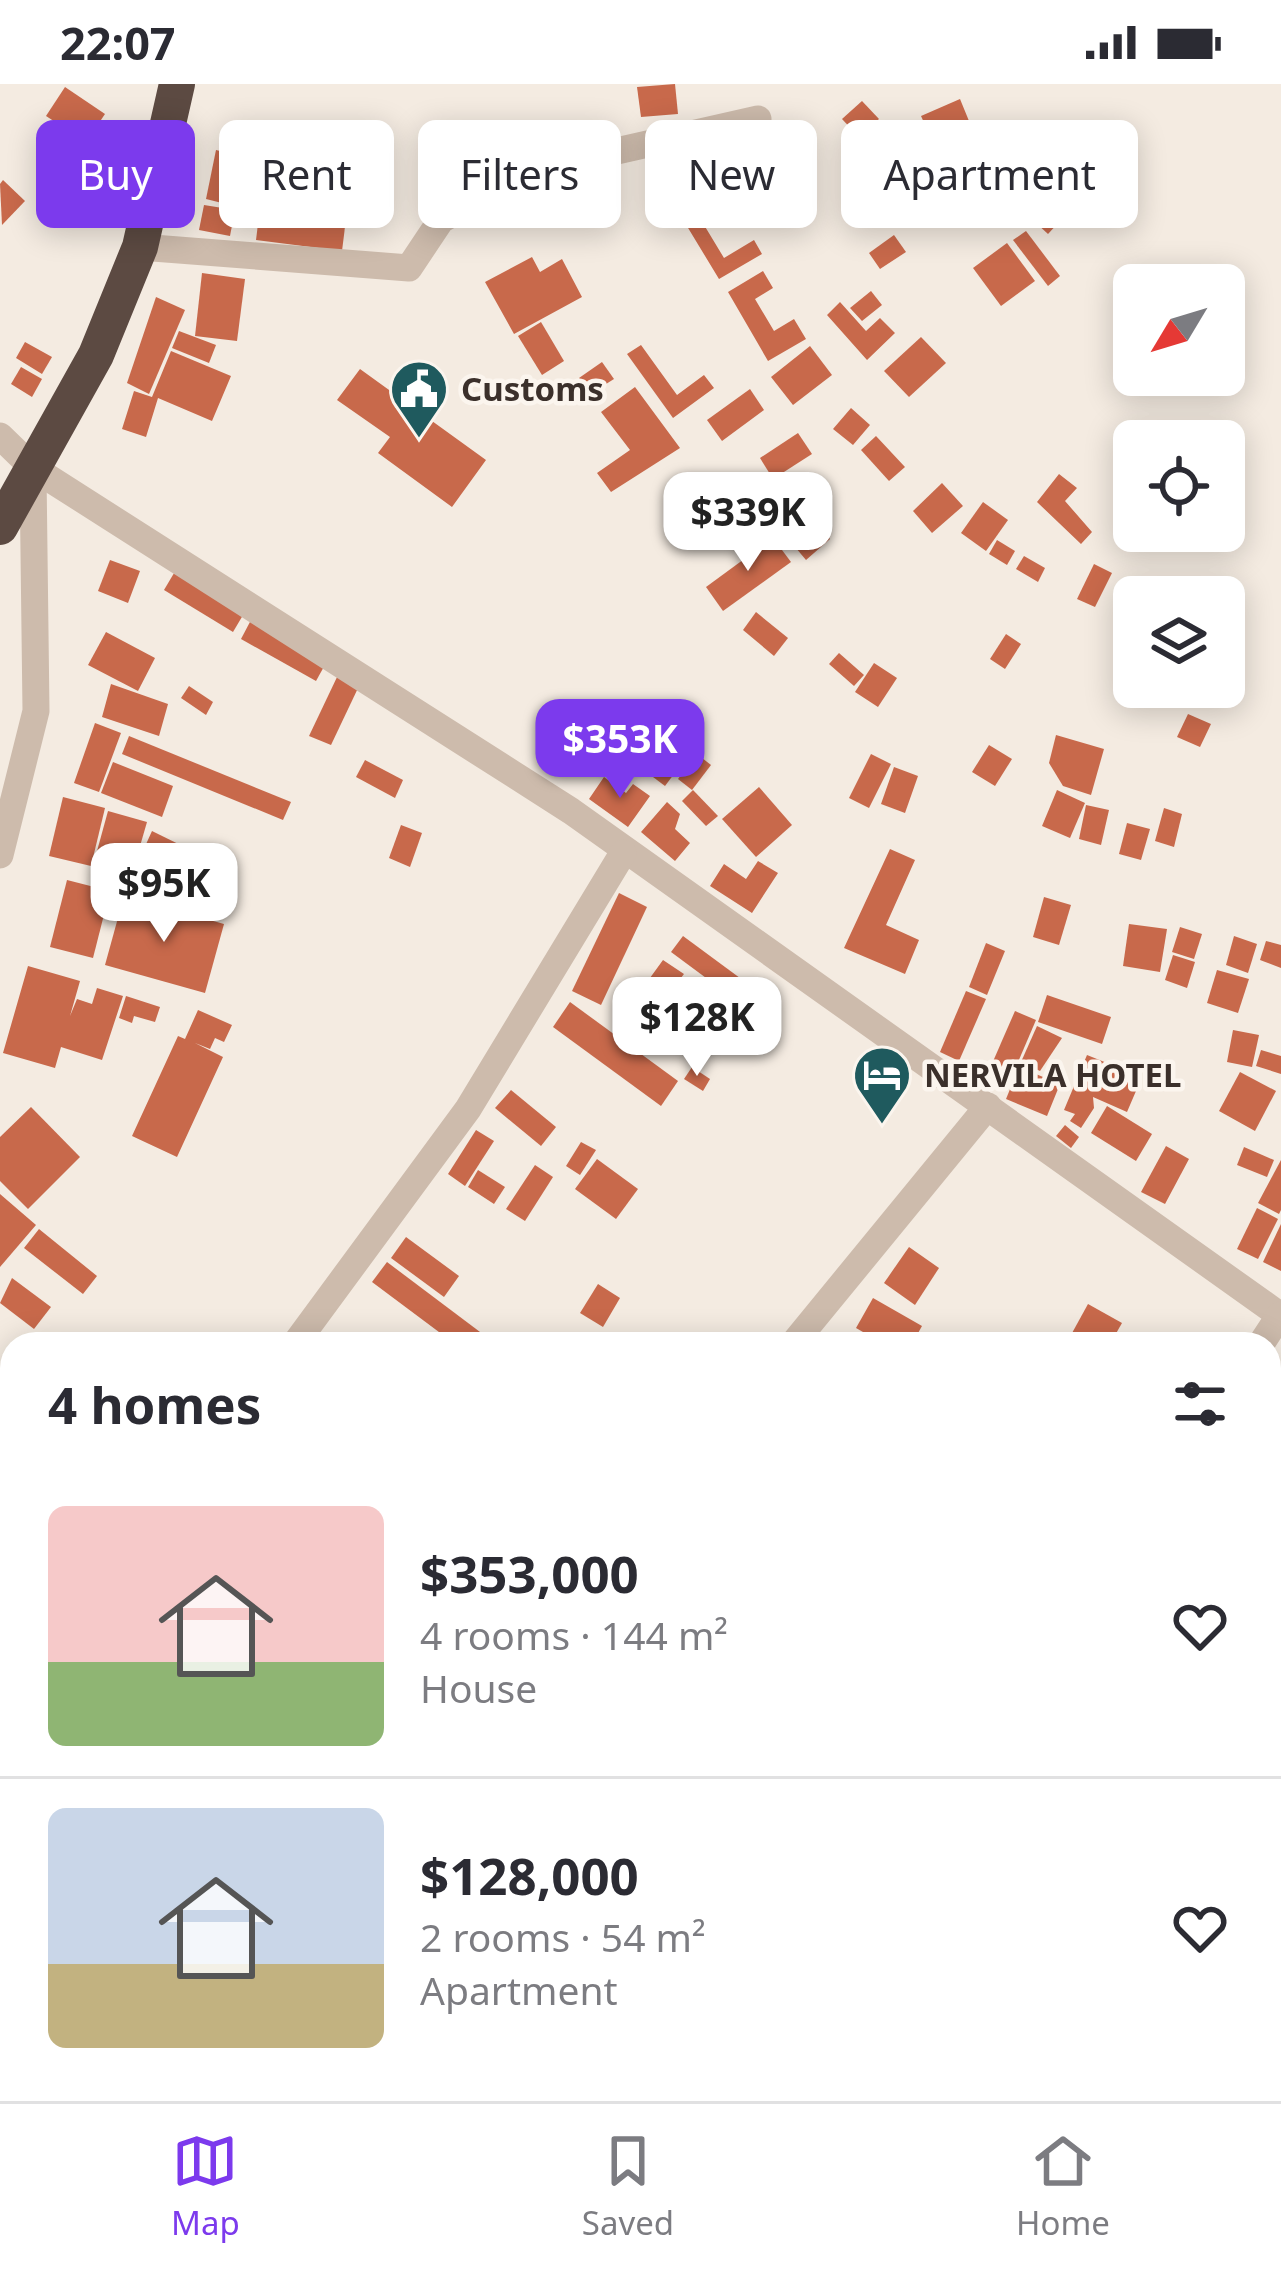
<!DOCTYPE html>
<html lang="en">
<head>
<meta charset="utf-8">
<style>
  body { margin:0; font-family:"Noto Sans",sans-serif; background:#f7f7f7; color:#2b2b33; height:100vh; display:flex; flex-direction:column; font-size:45px; white-space:nowrap }
  * { box-sizing:border-box; margin:0 }
  p { font-size:39px; color:#7c7c81 }
  .icon { flex:none; width:66px; height:66px; fill:none; stroke:currentColor; stroke-width:2; stroke-linecap:round; stroke-linejoin:round }
  .map { position:relative; flex:1; overflow:hidden }
  .drawer { position:absolute; left:0px; top:1248px; width:1281px; height:771px; display:flex; flex-direction:column; background:#fff; border-radius:36px 36px 0 0; box-shadow:0 6px 30px #0003 }
  .drawer>* { flex:none }
  .banner { position:absolute; left:36px; top:36px; width:1209px; height:108px; display:flex; gap:24px }
  .needle { width:78px; rotate:232deg }
  .fabs { position:absolute; left:1113px; top:180px; display:grid; gap:24px }
  .fabs a { display:grid; place-items:center; width:132px; height:132px; border-radius:18px; background:#fff; box-shadow:0 6px 30px #0003; font-size:60px }
  .price { position:absolute; translate:-50% -102px; padding:0 27px; border-radius:24px; background:#fff; color:#222; font-size:39px; line-height:78px; filter:drop-shadow(0 3px 6px #0008) }
  .price::after { content:''; position:absolute; left:50%; top:72px; width:36px; height:27px; margin-left:-18px; background:inherit; clip-path:polygon(0 0,100% 0,50% 100%) }
  .price.on { background:#7c3aed; color:#fff }
  ul { padding:0; list-style:none }
  li { display:flex; align-items:center; gap:36px; height:300px; padding:0 48px }
  li+li { border-top:3px solid #e1e1e2 }
  li span { display:grid; place-items:center; flex:none; width:336px; height:240px; border-radius:18px; color:#555 }
  li>.icon { margin-inline-start:auto }
  span .icon { width:144px; height:144px; fill:#fffc; stroke-width:1 }
  li b { font-size:51px }
  h2 { display:flex; justify-content:space-between; align-items:center; height:144px; padding:0 48px; font-size:51px }
  .pill { padding:0 42px; border-radius:18px; background:#fff; box-shadow:0 6px 30px #0003; font-size:42px; line-height:108px }
  .pill.on { background:#7c3aed; color:#fff }
  .status { display:flex; justify-content:space-between; align-items:center; height:84px; padding:0 60px; background:#fff; direction:ltr }
  .status svg { height:33px; fill:currentColor }
  .tabs { display:flex; justify-content:space-around; align-items:center; height:168px; border-top:3px solid #e1e1e2; background:#fff; font-size:33px; color:#7c7c81 }
  .tabs a { display:grid; justify-items:center; gap:6px }
  .tabs .on { color:#7c3aed }
  .map>svg:first-child { display:block }
</style>
</head>
<body>
<div class="status"><b>22:07</b><svg viewBox="0 0 49 12"><path d="M0 12V9h3v3zM5 12V6h3v6zM10 12V3h3v9zM15 12V0h3v12zM26 1h20v11H26zM47 4h2v5h-2z"/></svg></div>
<div class="map">
<svg width="1281" height="2017" viewBox="0 0 1281 2017">
  <rect width="100%" height="100%" fill="#f4ebe1"/>
  <g fill="#c8694b">
    <polygon points="675,0 678,30 641,33 637,3"/>
    <polygon points="65,3 105,30 86,58 46,32"/>
    <polygon points="960,15 969,37 931,54 921,32"/>
    <polygon points="862,17 879,35 859,53 842,35"/>
    <polygon points="216,66 245,73 234,122 206,115"/>
    <polygon points="99,73 123,85 107,118 83,106"/>
    <polygon points="266,74 352,86 342,167 256,156"/>
    <polygon points="3,96 25,117 2,141 0,100"/>
    <polygon points="175,100 194,108 181,141 162,134"/>
    <polygon points="204,121 235,126 230,152 199,146"/>
    <polygon points="692,121 724,174 754,156 762,170 719,195 679,129"/>
    <polygon points="1047,123 1061,136 1048,150 1035,138"/>
    <polygon points="1026,147 1060,192 1048,202 1013,156"/>
    <polygon points="894,151 906,168 880,185 869,169"/>
    <polygon points="1007,159 1035,197 1001,222 973,184"/>
    <polygon points="532,173 540,188 562,175 582,213 514,250 485,198"/>
    <polygon points="763,187 773,204 755,215 774,247 794,235 806,255 768,277 728,208"/>
    <polygon points="202,189 245,195 237,257 195,252"/>
    <polygon points="871,207 882,221 862,237 850,224"/>
    <polygon points="156,213 185,226 149,310 127,299"/>
    <polygon points="840,218 866,247 880,234 895,249 867,276 827,231"/>
    <polygon points="541,238 564,277 542,291 518,252"/>
    <polygon points="179,247 216,261 209,279 172,264"/>
    <polygon points="921,253 946,279 909,313 884,287"/>
    <polygon points="25,258 52,273 42,290 16,274"/>
    <polygon points="641,261 677,311 704,291 714,304 673,334 627,270"/>
    <polygon points="810,262 832,291 793,321 771,293"/>
    <polygon points="171,267 231,292 212,337 158,314 146,353 122,345 134,307 152,313"/>
    <polygon points="602,278 614,295 590,310 579,294"/>
    <polygon points="21,283 42,295 32,313 11,300"/>
    <polygon points="360,285 486,376 452,423 378,369 390,353 337,316"/>
    <polygon points="635,303 680,364 611,408 597,389 630,366 601,328"/>
    <polygon points="750,305 764,326 722,357 707,336"/>
    <polygon points="851,324 870,341 853,361 833,345"/>
    <polygon points="798,349 812,370 773,395 760,374"/>
    <polygon points="876,352 905,383 889,397 861,366"/>
    <polygon points="1059,390 1077,404 1065,417 1092,448 1081,460 1037,418"/>
    <polygon points="942,399 963,422 932,449 913,427"/>
    <polygon points="983,418 1008,436 986,467 961,449"/>
    <polygon points="794,433 807,448 817,439 830,455 806,476 780,445"/>
    <polygon points="773,454 791,478 723,527 706,503"/>
    <polygon points="997,456 1015,467 1007,481 989,470"/>
    <polygon points="1024,472 1045,484 1038,498 1016,485"/>
    <polygon points="110,476 140,487 128,519 98,507"/>
    <polygon points="180,479 249,521 233,548 164,506"/>
    <polygon points="1094,480 1112,489 1095,523 1077,515"/>
    <polygon points="756,528 788,554 774,572 743,546"/>
    <polygon points="251,536 326,579 316,597 241,555"/>
    <polygon points="106,548 155,574 138,607 88,581"/>
    <polygon points="1006,550 1021,560 1005,585 990,575"/>
    <polygon points="839,569 864,591 854,602 829,580"/>
    <polygon points="874,579 897,594 878,623 855,608"/>
    <polygon points="338,591 359,602 331,661 309,652"/>
    <polygon points="111,600 168,620 159,652 102,633"/>
    <polygon points="189,602 213,618 206,631 181,614"/>
    <polygon points="1188,630 1211,640 1200,663 1177,653"/>
    <polygon points="95,639 121,649 99,708 74,699"/>
    <polygon points="1056,651 1104,665 1091,711 1063,702 1049,679"/>
    <polygon points="129,652 291,718 283,736 122,670"/>
    <polygon points="636,656 677,686 665,702 625,672"/>
    <polygon points="989,661 1012,675 995,702 972,688"/>
    <polygon points="697,670 711,681 692,706 678,695"/>
    <polygon points="871,670 891,680 869,724 849,714"/>
    <polygon points="365,676 403,696 395,714 356,693"/>
    <polygon points="113,678 173,702 162,733 101,709"/>
    <polygon points="894,683 918,692 905,729 881,720"/>
    <polygon points="604,693 626,709 633,700 650,712 628,743 589,715"/>
    <polygon points="759,703 792,741 756,773 722,735"/>
    <polygon points="693,706 718,732 706,742 682,717"/>
    <polygon points="1057,706 1085,719 1070,754 1042,742"/>
    <polygon points="63,713 105,724 91,782 49,772"/>
    <polygon points="667,718 680,730 675,745 690,759 675,777 641,748"/>
    <polygon points="1086,721 1109,726 1101,761 1079,755"/>
    <polygon points="1164,724 1182,730 1174,763 1155,757"/>
    <polygon points="108,727 147,738 129,800 91,789"/>
    <polygon points="1127,739 1150,745 1141,776 1119,770"/>
    <polygon points="401,741 422,749 410,783 389,774"/>
    <polygon points="152,747 221,781 211,803 142,769"/>
    <polygon points="890,765 915,776 886,841 919,856 905,890 844,864"/>
    <polygon points="758,777 778,789 752,829 710,802 724,780 746,795"/>
    <polygon points="138,782 206,803 198,829 130,808"/>
    <polygon points="67,796 110,807 93,874 50,863"/>
    <polygon points="619,809 647,823 601,921 572,907"/>
    <polygon points="124,812 224,840 205,909 105,881"/>
    <polygon points="1044,813 1071,821 1059,861 1033,853"/>
    <polygon points="1129,840 1167,845 1160,888 1123,882"/>
    <polygon points="1180,843 1202,850 1194,875 1172,868"/>
    <polygon points="683,852 767,914 756,931 671,868"/>
    <polygon points="1234,852 1257,860 1248,889 1226,881"/>
    <polygon points="1266,857 1281,861 1281,884 1260,876"/>
    <polygon points="986,859 1005,867 987,911 969,903"/>
    <polygon points="1173,871 1195,878 1187,904 1165,896"/>
    <polygon points="663,876 684,890 677,899 701,916 678,947 634,916"/>
    <polygon points="28,882 80,897 70,932 77,915 92,920 97,904 123,912 102,976 61,963 55,984 3,969"/>
    <polygon points="1217,886 1249,895 1238,929 1207,919"/>
    <polygon points="966,907 986,915 959,977 940,968"/>
    <polygon points="1047,911 1111,933 1102,960 1038,938"/>
    <polygon points="126,912 160,923 155,938 134,932 132,939 119,934"/>
    <polygon points="570,918 678,997 661,1022 553,943"/>
    <polygon points="735,922 750,933 731,960 716,949"/>
    <polygon points="198,926 232,941 224,958 215,954 210,965 195,959 223,973 177,1073 132,1052 178,952 185,955"/>
    <polygon points="1015,927 1036,936 1012,992 991,982"/>
    <polygon points="1037,942 1062,954 1040,987 1021,978"/>
    <polygon points="1233,946 1259,951 1252,983 1227,978"/>
    <polygon points="1261,966 1281,972 1281,990 1256,982"/>
    <polygon points="1087,971 1142,993 1127,1028 1093,1013 1094,1024 1081,1044 1070,1037 1075,1030 1064,1026"/>
    <polygon points="692,983 710,995 703,1007 684,995"/>
    <polygon points="1019,983 1060,1000 1047,1032 1006,1015"/>
    <polygon points="1240,988 1276,1007 1255,1047 1219,1027"/>
    <polygon points="511,1006 556,1043 541,1062 495,1024"/>
    <polygon points="1107,1022 1152,1050 1136,1077 1091,1049"/>
    <polygon points="31,1023 80,1073 28,1125 0,1097 0,1053"/>
    <polygon points="1065,1041 1079,1053 1071,1064 1056,1052"/>
    <polygon points="476,1046 494,1057 465,1102 448,1090"/>
    <polygon points="581,1058 596,1066 580,1091 566,1082"/>
    <polygon points="1166,1062 1189,1075 1165,1120 1141,1108"/>
    <polygon points="1244,1063 1274,1076 1267,1093 1237,1081"/>
    <polygon points="597,1075 638,1105 616,1135 575,1105"/>
    <polygon points="1281,1076 1281,1126 1279,1130 1258,1119"/>
    <polygon points="535,1081 553,1093 525,1137 506,1125"/>
    <polygon points="478,1086 505,1103 494,1120 468,1103"/>
    <polygon points="0,1110 36,1141 0,1183"/>
    <polygon points="1257,1124 1278,1135 1258,1175 1237,1165"/>
    <polygon points="1281,1140 1281,1187 1263,1178"/>
    <polygon points="39,1145 97,1192 83,1210 24,1164"/>
    <polygon points="406,1153 459,1192 444,1213 391,1174"/>
    <polygon points="909,1163 939,1184 915,1221 884,1199"/>
    <polygon points="387,1178 496,1260 455,1260 372,1198"/>
    <polygon points="12,1194 51,1223 34,1245 0,1219"/>
    <polygon points="598,1200 620,1214 603,1243 580,1229"/>
    <polygon points="873,1214 922,1242 912,1260 884,1260 856,1244"/>
    <polygon points="1088,1220 1122,1239 1110,1260 1066,1260"/>
    <polygon points="0,1505 12,1517 12,1562 0,1551"/>
    <polygon points="8,1713 12,1798 4,1807 0,1723"/>
    <polygon points="11,2007 30,2007 45,2017 9,2017"/>
  </g>
  <g fill="none" stroke-linecap="round" stroke-linejoin="round">
    <g stroke="#cdbbac" stroke-width="27">
      <polyline points="140,163 409,184 441,136 524,88 758,35"/>
      <polyline points="0,352 33,384 571,727 1281,1232"/>
      <polyline points="0,771 36,627 33,389"/>
      <polyline points="295,1260 468,1025 623,769"/>
      <polyline points="793,1260 988,1022"/>
      <polyline points="1261,1260 1280,1231"/>
      <polyline points="0,1664 12,1643"/>
      <polyline points="799,2017 805,2007"/>
    </g>
    <polyline stroke="#5c4a42" stroke-width="36" points="0,443 96,271 140,163 177,0"/>
  </g>
  <defs>
    <g id="civic-pin" transform="scale(3)"><path d="M0 17L-7.5 6A9.5 9.5 0 1 1 7.5 6Z" fill="#1f5a5e" stroke="#fbf5ee"/><path d="M-.6-6.5H3V-4.5H.6V-3L4-1V1h2V6H-6V1h2V-1L-.6-3ZM-1.2 2.5V6h2.4V2.5Z" fill="#fff"/></g>
    <g id="hotel-pin" transform="scale(3)"><path d="M0 17L-7.5 6A9.5 9.5 0 1 1 7.5 6Z" fill="#1f5a5e" stroke="#fbf5ee"/><path d="M-6-4.5h1.5V1H6V5H4.5V3h-9V5H-6ZM-4 0a1.8 1.8 0 1 1 3.6 0ZM.5 0V-2.5h3Q6-2.5 6 0Z" fill="#fff"/></g>
  </defs>
  <g fill-rule="evenodd">
    <use href="#civic-pin" x="419" y="305"/>
    <use href="#hotel-pin" x="882" y="991"/>
  </g>
  <g text-anchor="middle" stroke-width="9" stroke-linejoin="round" paint-order="stroke">
    <g font-size="33" font-weight="bold" fill="#3b302b" stroke="#fbf5ee" text-anchor="start">
      <text x="461" y="317">Customs</text>
      <text x="924" y="1003">NERVILA HOTEL</text>
    </g>
  </g>
</svg>
<div class="fabs">
<a><svg class="needle" viewBox="-14 -14 28 28"><path d="M0-13l5 13h-10z" fill="#e53935"/><path d="M0 13l5-13h-10z" fill="#7c7c81"/></svg></a>
<a><svg class="icon" aria-label="locate" viewBox="0 0 24 24"><circle cx="12" cy="12" r="6"/><path d="M12 2v4M12 18v4M2 12h4M18 12h4"/></svg></a>
<a><svg class="icon" aria-label="layers" viewBox="0 0 24 24"><path d="M12 4l9 5-9 5-9-5zM3 14l9 5 9-5"/></svg></a>
</div>
<b class="price" style="left:748px;top:490px">$339K</b>
<b class="price on" style="left:620px;top:717px">$353K</b>
<b class="price" style="left:164px;top:861px">$95K</b>
<b class="price" style="left:697px;top:995px">$128K</b>
<div class="banner">
<a class="pill on">Buy</a>
<a class="pill">Rent</a>
<a class="pill">Filters</a>
<a class="pill">New</a>
<a class="pill">Apartment</a>
</div>
<section class="drawer">
<h2>4 homes<svg class="icon" aria-label="filters" viewBox="0 0 24 24"><path d="M4 7h16M4 17h16"/><circle cx="9" cy="7" r="2"/><circle cx="15" cy="17" r="2"/></svg></h2>
<ul>
<li><span style="background:linear-gradient(#f6c9c9 65%,#8fb573 0)"><svg class="icon" aria-label="home" viewBox="0 0 24 24"><path d="M3 11l9-7 9 7M6 9v11h12V9"/></svg></span><div><b>$353,000</b><p>4 rooms · 144 m²</p><p>House</p></div><svg class="icon" aria-label="heart" viewBox="0 0 24 24"><path d="M12 20l-8-8c-3-5 5-10 8-4 3-6 11-1 8 4z"/></svg></li>
<li><span style="background:linear-gradient(#c9d6e8 65%,#c2b280 0)"><svg class="icon" aria-label="home" viewBox="0 0 24 24"><path d="M3 11l9-7 9 7M6 9v11h12V9"/></svg></span><div><b>$128,000</b><p>2 rooms · 54 m²</p><p>Apartment</p></div><svg class="icon" aria-label="heart" viewBox="0 0 24 24"><path d="M12 20l-8-8c-3-5 5-10 8-4 3-6 11-1 8 4z"/></svg></li>
</ul>
</section>
</div>
<nav class="tabs">
<a class="on"><svg class="icon" aria-label="map" viewBox="0 0 24 24"><path d="M3 6l6-2 6 2 6-2v14l-6 2-6-2-6 2zM9 4v14M15 6v14"/></svg>Map</a>
<a><svg class="icon" aria-label="saved" viewBox="0 0 24 24"><path d="M7 4h10v16l-5-4-5 4z"/></svg>Saved</a>
<a><svg class="icon" aria-label="home" viewBox="0 0 24 24"><path d="M3 11l9-7 9 7M6 9v11h12V9"/></svg>Home</a>
</nav>
</body>
</html>
